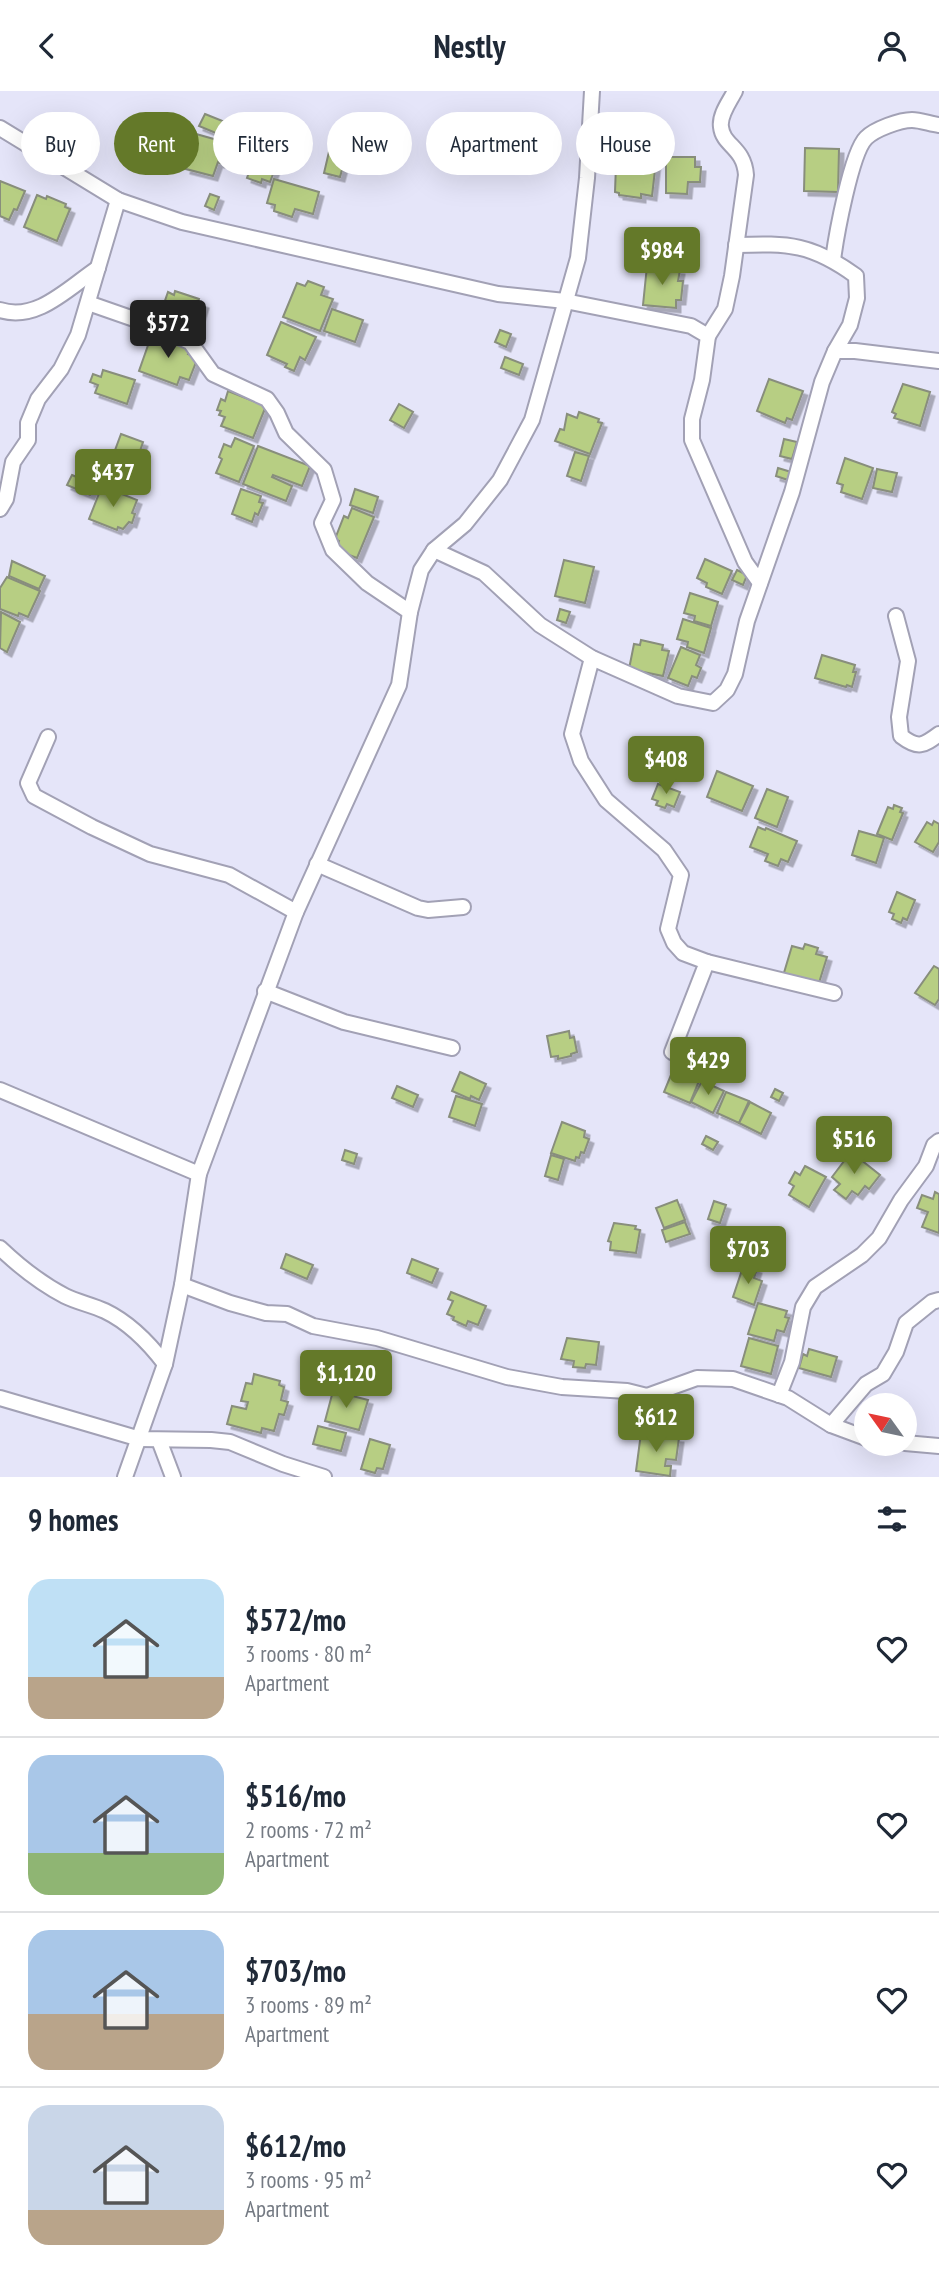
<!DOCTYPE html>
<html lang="en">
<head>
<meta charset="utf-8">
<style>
  body { margin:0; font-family:"PT Sans Narrow",sans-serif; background:#f2f2f3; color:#1f2937; height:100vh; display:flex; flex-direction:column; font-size:26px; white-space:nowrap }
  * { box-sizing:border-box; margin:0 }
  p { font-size:23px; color:#747a83 }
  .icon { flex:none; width:38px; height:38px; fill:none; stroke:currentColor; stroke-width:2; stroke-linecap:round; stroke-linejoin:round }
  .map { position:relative; height:1386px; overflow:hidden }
  .details { display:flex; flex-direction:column; background:#fff; flex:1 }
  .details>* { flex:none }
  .hud { position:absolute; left:21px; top:21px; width:898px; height:63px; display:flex; gap:14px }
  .needle { width:46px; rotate:303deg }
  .tools { position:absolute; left:854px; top:1302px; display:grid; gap:14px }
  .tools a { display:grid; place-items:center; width:63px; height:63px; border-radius:50%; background:#fff; box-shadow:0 7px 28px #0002; font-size:35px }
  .price { position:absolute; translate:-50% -60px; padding:0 16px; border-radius:7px; background:#647929; color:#fff; font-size:23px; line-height:46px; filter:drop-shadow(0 2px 4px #0008) }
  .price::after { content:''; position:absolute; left:50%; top:42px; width:21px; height:16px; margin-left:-10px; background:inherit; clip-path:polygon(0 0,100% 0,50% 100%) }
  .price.current { background:#222; color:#fff }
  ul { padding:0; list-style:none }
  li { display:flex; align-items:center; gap:21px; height:175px; padding:0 28px }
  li+li { border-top:2px solid #e0e1e3 }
  li span { display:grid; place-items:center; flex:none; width:196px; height:140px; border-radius:21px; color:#555 }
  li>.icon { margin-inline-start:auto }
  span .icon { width:84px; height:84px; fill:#fffc; stroke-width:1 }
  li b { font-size:30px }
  h2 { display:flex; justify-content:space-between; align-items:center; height:84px; padding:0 28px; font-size:30px }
  .tag { padding:0 24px; border-radius:32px; background:#fff; box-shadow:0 7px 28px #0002; font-size:24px; line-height:63px }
  .tag.current { background:#647929; color:#fff }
  header { display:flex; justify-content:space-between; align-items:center; height:91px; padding:0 28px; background:#fff; font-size:32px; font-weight:800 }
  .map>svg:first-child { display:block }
</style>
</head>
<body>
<header><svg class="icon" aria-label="back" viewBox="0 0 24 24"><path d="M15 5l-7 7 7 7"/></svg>Nestly<svg class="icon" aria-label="person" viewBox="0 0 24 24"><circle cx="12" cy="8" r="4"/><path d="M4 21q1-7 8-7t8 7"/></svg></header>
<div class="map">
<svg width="939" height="1386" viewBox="0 0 939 1386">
  <defs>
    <filter id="shadow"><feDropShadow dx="4.5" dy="4.5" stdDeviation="0" flood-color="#0004"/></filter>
  </defs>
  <rect width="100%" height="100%" fill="#e5e5f9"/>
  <g fill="#b7ce83" stroke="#888e7c" stroke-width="2" filter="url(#shadow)">
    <polygon points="205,23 240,37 235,50 199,35"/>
    <polygon points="161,29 183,36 174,62 150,51"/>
    <polygon points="189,41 228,52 220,72 218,71 213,85 186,78 187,75 177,72"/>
    <polygon points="332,48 349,53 340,86 324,82"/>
    <polygon points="805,57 839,58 838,101 804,100"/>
    <polygon points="257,59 279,67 270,91 262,88 261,92 247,87"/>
    <polygon points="623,66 656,70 652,105 641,103 641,107 619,104 619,102 615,101 616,74 622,74"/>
    <polygon points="666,66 695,66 695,76 701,76 700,91 688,91 687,103 666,102"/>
    <polygon points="274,88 319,101 313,123 295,118 292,126 274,120 275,114 267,112"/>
    <polygon points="0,90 25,100 17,119 14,118 9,129 0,125"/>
    <polygon points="210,103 219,106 214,119 205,115"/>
    <polygon points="37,104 46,108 47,105 66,113 65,116 70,118 57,150 24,136"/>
    <polygon points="651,143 686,146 684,165 680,164 680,172 648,169"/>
    <polygon points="647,175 680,179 678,190 683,190 681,209 676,209 676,217 643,214"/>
    <polygon points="308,190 324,196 321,204 333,208 320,240 283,226 297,192 305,195"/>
    <polygon points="175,200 199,208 198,211 204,213 197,236 194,235 192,240 166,232 168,227 160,224 168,201 174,204"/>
    <polygon points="332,218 363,229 355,251 324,240"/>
    <polygon points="281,231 316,246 305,269 300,266 294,280 285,276 287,273 267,264"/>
    <polygon points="500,239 511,243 506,256 495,251"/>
    <polygon points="152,243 190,257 188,263 198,266 189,289 180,286 177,294 139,280"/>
    <polygon points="505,266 523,273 519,284 501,277"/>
    <polygon points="103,279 135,289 127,313 95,302 98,294 90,291 93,283 101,286"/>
    <polygon points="769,288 803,300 792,329 787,327 785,332 757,320"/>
    <polygon points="903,293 930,301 920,335 894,327 896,323 892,321"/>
    <polygon points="228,300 266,315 253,347 221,335 225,326 219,324 221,320 217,319 221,308 225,310"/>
    <polygon points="399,313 413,321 404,337 390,329"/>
    <polygon points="579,321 599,328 598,331 602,332 590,363 555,350 560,338 564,339 567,323 577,327"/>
    <polygon points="121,343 143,351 129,393 105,385 111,368 114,369 117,363 114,362"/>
    <polygon points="235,347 254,355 239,391 216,382 222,368 219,366 224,353 231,356"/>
    <polygon points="784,348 797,351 792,368 780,365"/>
    <polygon points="258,355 310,375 302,395 273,384 272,386 292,395 286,410 243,393"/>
    <polygon points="575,361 589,365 581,390 567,385"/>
    <polygon points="845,367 873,377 862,408 841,401 843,394 837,392"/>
    <polygon points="778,377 791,381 788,389 776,385"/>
    <polygon points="877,378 897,382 892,401 873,397"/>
    <polygon points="72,384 95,394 90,404 67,394"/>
    <polygon points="102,395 137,409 132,422 135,423 132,432 129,431 123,438 118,436 117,439 89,428"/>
    <polygon points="241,398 261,405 259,411 263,412 258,424 255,422 252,431 232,423"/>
    <polygon points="355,398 378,406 373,422 350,414"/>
    <polygon points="352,417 374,426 357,467 336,459 339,450 335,448 344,425 348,427"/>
    <polygon points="705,468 732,480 722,503 706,496 707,492 697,487"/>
    <polygon points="564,469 594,476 585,512 555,505"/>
    <polygon points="12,470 45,485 39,498 9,485"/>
    <polygon points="737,479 747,484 743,494 732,489"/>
    <polygon points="7,486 40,500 28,526 19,522 18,525 0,518 0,497"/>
    <polygon points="690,502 718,511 711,535 694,530 695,525 684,522"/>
    <polygon points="560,518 570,521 566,532 557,529"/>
    <polygon points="1,521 20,531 7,561 0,557"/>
    <polygon points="683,528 711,537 704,562 687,556 688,551 677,548"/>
    <polygon points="641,549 663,554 662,559 669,560 663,585 629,578 634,553 640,554"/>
    <polygon points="681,556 700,564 696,574 701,577 697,587 692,585 688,595 668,587"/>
    <polygon points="822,564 855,574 853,581 856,581 852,596 847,594 846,596 815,587"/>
    <polygon points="656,650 672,656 660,687 644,681"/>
    <polygon points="717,680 753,695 742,720 707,706"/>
    <polygon points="658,693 680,701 674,716 667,713 665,717 656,714 658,710 652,708"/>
    <polygon points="767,698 788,706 777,736 755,727"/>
    <polygon points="894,714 902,717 900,721 903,722 892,749 877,743 888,716 893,718"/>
    <polygon points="934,730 939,733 939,751 933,761 915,751 927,731 932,734"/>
    <polygon points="758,736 765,739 766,737 797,750 788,771 781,768 778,775 765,770 768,763 750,756"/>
    <polygon points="859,740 884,747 876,772 852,764"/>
    <polygon points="897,801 915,809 907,829 903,827 901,832 892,828 894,823 889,821"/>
    <polygon points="805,853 818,857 816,863 827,866 818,895 783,885 792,855 803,858"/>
    <polygon points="934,875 939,878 939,908 935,914 915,902"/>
    <polygon points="569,940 570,947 574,946 577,961 571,963 571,965 558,968 558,965 551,966 547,945"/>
    <polygon points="673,979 699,990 690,1012 664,1001"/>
    <polygon points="460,981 486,993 479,1009 471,1005 470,1008 452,1000"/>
    <polygon points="702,990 724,1000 713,1022 691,1011"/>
    <polygon points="397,995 418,1004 413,1016 392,1007"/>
    <polygon points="775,998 783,1002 779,1010 771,1006"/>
    <polygon points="726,1001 749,1010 739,1032 717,1022"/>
    <polygon points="456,1005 482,1013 475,1035 449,1026"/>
    <polygon points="750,1011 771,1022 761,1043 739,1032"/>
    <polygon points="562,1031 585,1040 584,1046 589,1048 584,1062 581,1061 579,1067 576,1066 575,1070 551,1062"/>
    <polygon points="706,1045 718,1051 713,1059 702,1053"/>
    <polygon points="345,1059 357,1063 354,1073 342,1069"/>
    <polygon points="851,1061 880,1084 869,1098 865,1095 858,1104 852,1100 846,1108 834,1099 840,1093 832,1086"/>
    <polygon points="551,1064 564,1068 558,1089 545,1085"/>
    <polygon points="805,1075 826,1086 809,1116 789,1104 794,1095 789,1092 795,1081 800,1084"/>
    <polygon points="935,1101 939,1103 939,1142 922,1136 928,1121 917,1117 922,1104 933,1108"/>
    <polygon points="677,1109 685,1129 664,1137 656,1117"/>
    <polygon points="714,1110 726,1114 720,1132 708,1128"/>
    <polygon points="685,1131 690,1143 666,1151 662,1139"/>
    <polygon points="614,1132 636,1135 635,1138 640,1139 636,1162 610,1159 611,1151 608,1150"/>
    <polygon points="286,1163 313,1174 307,1188 281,1177"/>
    <polygon points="412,1168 438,1178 432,1192 407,1182"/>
    <polygon points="744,1173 757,1178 754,1187 762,1190 754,1214 733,1206"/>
    <polygon points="451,1201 486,1215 478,1234 468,1230 466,1235 453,1229 454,1226 447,1223 453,1210 448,1208"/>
    <polygon points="758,1212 787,1220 785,1226 789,1227 784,1241 777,1239 774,1250 748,1243"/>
    <polygon points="567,1247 599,1251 596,1274 586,1273 585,1277 573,1276 574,1270 561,1268"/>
    <polygon points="749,1247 778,1255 771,1283 741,1275"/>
    <polygon points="809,1258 837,1266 831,1286 799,1277 803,1263 807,1265"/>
    <polygon points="254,1283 280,1290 279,1294 284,1296 281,1309 288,1311 284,1324 279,1323 274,1340 262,1337 261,1342 227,1333 232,1315 246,1318 248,1311 241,1310 246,1292 252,1293"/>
    <polygon points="333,1300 368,1309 359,1339 325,1330"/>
    <polygon points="318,1335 346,1342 341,1360 313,1353"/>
    <polygon points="641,1342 679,1347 676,1369 666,1368 665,1375 671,1375 670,1385 636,1380"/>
    <polygon points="370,1348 390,1354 383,1378 377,1377 375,1382 361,1378"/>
  </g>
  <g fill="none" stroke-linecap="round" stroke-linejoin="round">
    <g stroke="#a2a1b5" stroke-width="18">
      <g id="street">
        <polyline points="0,37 118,109 182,131 498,203 565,210 691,235 708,245 702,289 692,328 692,349 745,471 760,492"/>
        <path d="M833 169C836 146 851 62 866 47 875 38 900 29 912 29 920 29 931 33 939 34"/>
        <polyline points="88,212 154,235 190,251 213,283 267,308 277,322 286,342 324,379 333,409 322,432 333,459 367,492 410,521"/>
        <path d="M0 219C37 231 68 197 98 177"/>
        <path d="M708 245 725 218 732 185 746 84C744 56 723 55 721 36 719 24 730 10 735 0"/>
        <polyline points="835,260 855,260 939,270"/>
        <polyline points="0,418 6,408 13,371 28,349 28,332 38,308 61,278 78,244 118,109"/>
        <path d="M434 459 484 482 540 534 592 567 678 605 713 612 727 599 735 583 747 530 792 401 822 291 835 260 850 234 857 207 856 185C812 153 789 152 736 154"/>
        <path d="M896 525 908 570 899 626 901 645C918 658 923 655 939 643"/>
        <polyline points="592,567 572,643 581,670 606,709 664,759 681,784 668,838 674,852 683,862 707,871 672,961"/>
        <polyline points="48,646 28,692 34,705 92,736 150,763 229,784 296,821"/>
        <polyline points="317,773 418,817 428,819 463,816"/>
        <polyline points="707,871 834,902"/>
        <polyline points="265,900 344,931 452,957"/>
        <polyline points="0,999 199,1083"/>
        <path d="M0 1157C20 1176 40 1192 65 1205 77 1211 92 1214 105 1220 130 1232 149 1252 165 1273"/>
        <polyline points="182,1194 230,1212 266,1222 287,1223 313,1235 377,1247 507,1286 562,1296 627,1300 647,1305 697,1287 733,1288 788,1307 831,1334 866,1347"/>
        <polyline points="779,1304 792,1271 803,1216 815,1196 862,1164 879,1147 901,1109 926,1075 934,1054 939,1050"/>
        <polyline points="0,1307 140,1348 211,1349 230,1351 283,1373 324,1386"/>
        <polyline points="831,1334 866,1293 883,1283 896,1261 906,1232 932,1211 939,1209"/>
        <polyline points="159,1349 173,1386"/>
        <polyline points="905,1352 939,1355"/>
        <polyline points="125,1386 165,1273 182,1194 199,1083 296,821 399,594 410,521 421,479 434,459 465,433 500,389 532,329 578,167 587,87 592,0"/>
      </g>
    </g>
    <use href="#street" stroke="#fff" stroke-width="14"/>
  </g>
</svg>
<div class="tools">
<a><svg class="needle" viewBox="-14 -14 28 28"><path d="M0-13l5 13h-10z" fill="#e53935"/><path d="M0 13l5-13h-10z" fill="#747a83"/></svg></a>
</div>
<b class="price" style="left:662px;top:196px">$984</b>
<b class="price current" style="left:168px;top:269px">$572</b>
<b class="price" style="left:113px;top:418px">$437</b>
<b class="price" style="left:666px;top:705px">$408</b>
<b class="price" style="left:708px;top:1006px">$429</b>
<b class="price" style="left:854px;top:1085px">$516</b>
<b class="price" style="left:748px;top:1195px">$703</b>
<b class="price" style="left:346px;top:1319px">$1,120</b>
<b class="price" style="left:656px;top:1363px">$612</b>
<div class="hud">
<a class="tag">Buy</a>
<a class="tag current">Rent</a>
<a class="tag">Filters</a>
<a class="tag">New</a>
<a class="tag">Apartment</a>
<a class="tag">House</a>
</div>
</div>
<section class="details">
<h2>9 homes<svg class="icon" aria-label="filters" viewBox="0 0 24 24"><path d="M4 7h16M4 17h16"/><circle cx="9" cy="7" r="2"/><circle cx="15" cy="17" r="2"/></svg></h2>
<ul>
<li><span style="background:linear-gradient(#bfe0f5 70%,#b9a48a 0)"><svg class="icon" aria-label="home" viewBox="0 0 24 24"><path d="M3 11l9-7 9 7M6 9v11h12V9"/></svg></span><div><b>$572/mo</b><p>3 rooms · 80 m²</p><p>Apartment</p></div><svg class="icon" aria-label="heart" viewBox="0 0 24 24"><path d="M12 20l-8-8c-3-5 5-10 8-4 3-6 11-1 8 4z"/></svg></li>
<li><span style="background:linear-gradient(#a9c7e8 70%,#8fb573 0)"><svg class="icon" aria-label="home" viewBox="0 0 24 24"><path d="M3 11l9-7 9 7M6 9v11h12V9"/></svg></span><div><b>$516/mo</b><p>2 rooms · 72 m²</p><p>Apartment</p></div><svg class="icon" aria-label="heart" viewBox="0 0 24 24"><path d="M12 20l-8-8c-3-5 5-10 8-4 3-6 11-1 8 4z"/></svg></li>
<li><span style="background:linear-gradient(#a9c7e8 60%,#b9a48a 0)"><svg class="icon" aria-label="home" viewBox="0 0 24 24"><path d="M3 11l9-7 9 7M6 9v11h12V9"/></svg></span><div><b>$703/mo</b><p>3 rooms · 89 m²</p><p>Apartment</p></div><svg class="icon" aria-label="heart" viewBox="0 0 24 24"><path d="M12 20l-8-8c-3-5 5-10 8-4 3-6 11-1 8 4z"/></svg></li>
<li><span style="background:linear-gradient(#c9d6e8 75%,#b9a48a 0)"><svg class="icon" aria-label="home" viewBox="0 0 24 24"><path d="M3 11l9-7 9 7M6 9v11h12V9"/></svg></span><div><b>$612/mo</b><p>3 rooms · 95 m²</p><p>Apartment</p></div><svg class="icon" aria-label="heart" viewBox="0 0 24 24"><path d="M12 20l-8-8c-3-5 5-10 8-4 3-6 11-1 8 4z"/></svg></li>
</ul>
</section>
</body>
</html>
